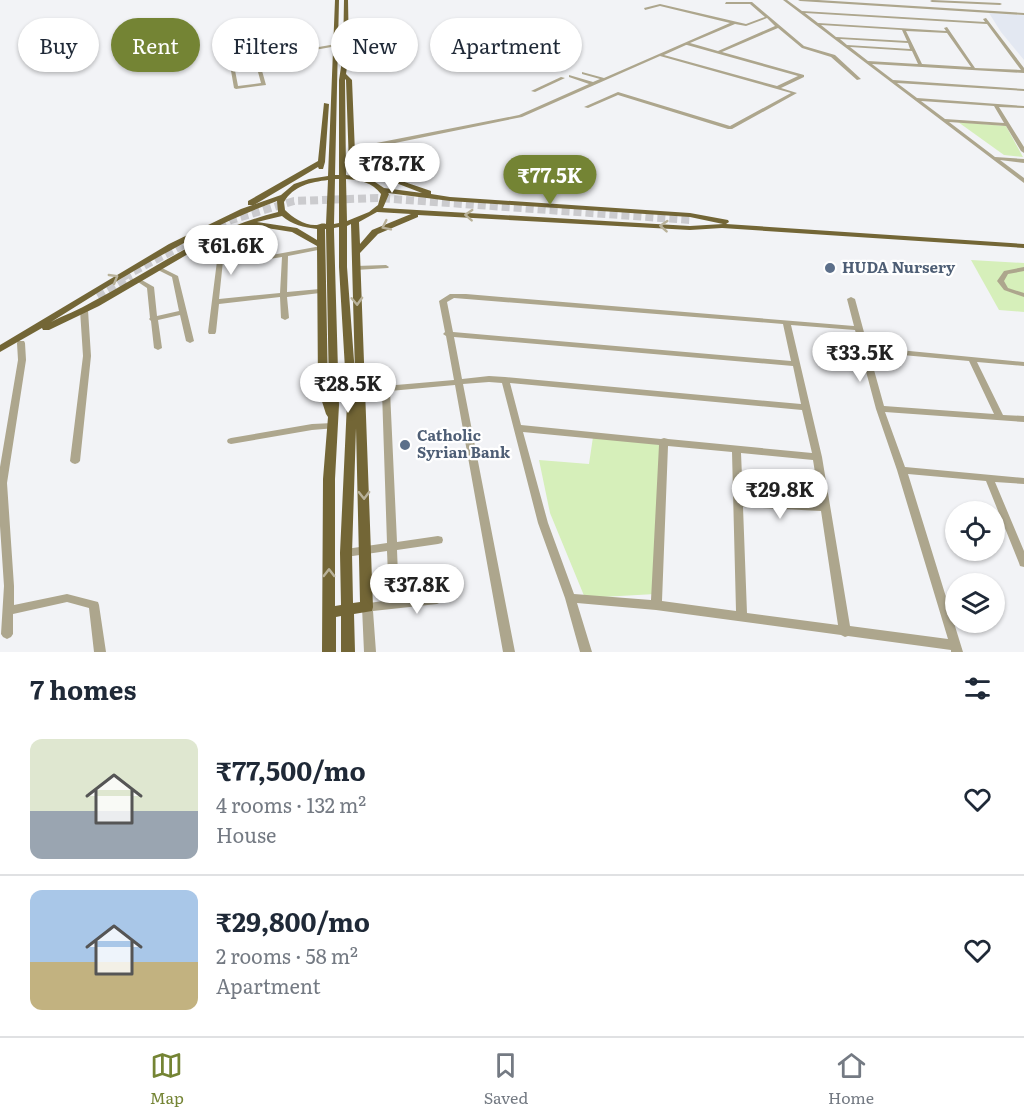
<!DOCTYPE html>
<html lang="en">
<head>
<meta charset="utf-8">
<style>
  body { margin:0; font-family:Literata,serif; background:#f2f2f3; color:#1f2937; height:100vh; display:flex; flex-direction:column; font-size:22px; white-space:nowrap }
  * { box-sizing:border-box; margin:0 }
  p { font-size:20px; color:#747a83 }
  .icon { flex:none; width:33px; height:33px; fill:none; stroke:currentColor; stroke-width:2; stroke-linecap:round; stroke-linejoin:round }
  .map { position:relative; height:652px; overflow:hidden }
  .side { display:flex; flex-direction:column; background:#fff; flex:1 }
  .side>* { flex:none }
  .top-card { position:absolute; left:18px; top:18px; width:600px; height:54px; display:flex; gap:12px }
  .controls { position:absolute; left:945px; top:501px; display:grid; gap:12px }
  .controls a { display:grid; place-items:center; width:60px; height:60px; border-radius:50%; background:#fff; box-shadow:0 2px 4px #0004; font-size:30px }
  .price { position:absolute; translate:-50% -51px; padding:0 14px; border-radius:21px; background:#fff; color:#222; font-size:20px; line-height:39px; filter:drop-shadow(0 2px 3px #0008) }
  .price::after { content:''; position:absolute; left:50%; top:36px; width:18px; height:14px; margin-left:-9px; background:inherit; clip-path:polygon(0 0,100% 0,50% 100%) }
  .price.on { background:#748434; color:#fff }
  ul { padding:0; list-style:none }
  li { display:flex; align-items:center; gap:18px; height:150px; padding:0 30px }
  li+li { border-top:2px solid #e0e1e3 }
  li span { display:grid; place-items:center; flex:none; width:168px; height:120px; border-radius:12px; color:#555 }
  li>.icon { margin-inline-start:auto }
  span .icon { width:72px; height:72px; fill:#fffc; stroke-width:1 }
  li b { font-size:26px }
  h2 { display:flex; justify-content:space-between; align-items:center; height:72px; padding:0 30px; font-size:26px }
  .pill { padding:0 21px; border-radius:27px; background:#fff; box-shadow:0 2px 4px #0004; font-size:21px; line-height:54px }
  .pill.on { background:#748434; color:#fff }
  .menu { display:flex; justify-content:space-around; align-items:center; height:84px; border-top:2px solid #e0e1e3; background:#fff; font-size:16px; color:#747a83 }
  .menu a { display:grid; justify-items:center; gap:3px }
  .menu .on { color:#748434 }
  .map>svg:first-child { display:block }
</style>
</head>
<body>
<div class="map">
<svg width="1024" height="652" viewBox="0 0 1024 652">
  <rect width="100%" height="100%" fill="#f2f3f6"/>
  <polygon fill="#e3e8f2" points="989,13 1024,15 1024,60 1001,32"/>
  <g fill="#d6efba">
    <polygon points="958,122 1006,126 1023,157 1004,155"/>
    <polygon points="971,260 1024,263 1024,312 999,310"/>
    <polygon points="593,437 663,445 655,594 585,598 550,513 539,460 589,464"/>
  </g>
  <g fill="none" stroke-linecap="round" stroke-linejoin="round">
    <g stroke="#cbcbce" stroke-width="8" stroke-dasharray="8 4" stroke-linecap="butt">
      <polyline points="123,277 231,220 294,201 378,198 690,220"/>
      <polyline points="98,297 132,277"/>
    </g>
    <g fill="#ada68d" fill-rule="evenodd">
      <path d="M783 0H787L802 11 985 22 983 19 986 18 1024 68V73L872 64 893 80 1024 89V91L897 83 917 98 1024 106V108L999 107 1024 147V153L1021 151 1006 126 949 122 995 157 1024 159V163L1000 160 1024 178V183ZM805 13 987 24 1021 70 975 68 947 27 944 28 946 31 818 23ZM821 25 902 30 907 41 836 37ZM906 31 947 33 971 67 922 64ZM840 39 908 43 910 49 847 45ZM850 47 912 51 918 64 868 61ZM921 101 994 106 1004 123 945 119Z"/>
      <polygon points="798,0 818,0 1024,13 1024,15 800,1"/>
      <polygon points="932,0 1000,3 1002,4 1000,5 932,2 930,1"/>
      <path d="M726 2H752L804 46 835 55 861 79 857 80 831 57 802 48 778 28 722 52 804 75V77L781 88 797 93 732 129H728L618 95 588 108 584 107 618 92 730 126 791 93 660 56 522 117 351 152 348 150 351 148 519 115 589 84 569 77V75L593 82 600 79 582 74V72L604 78 730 23 660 6 645 10 644 8 660 4 746 24 765 17 750 4H725ZM767 18 775 26 718 51 690 43 735 24 746 26ZM686 45H687L798 76 777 86 664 55Z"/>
      <path d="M336 44 338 45 337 46 259 60 266 85 236 89 234 88 230 65 233 62ZM255 61 261 83 238 86 234 65Z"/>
      <polygon points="561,77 565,78 535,92 531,91"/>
      <polygon points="254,222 256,223 256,225 223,261 219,299 280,293 282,257 263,260 261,259 260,258 261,257 321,246 324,248 323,249 288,256 287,292 320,289 324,291 320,293 287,297 289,318 285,320 281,318 280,297 219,304 216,332 215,334 209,334 208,332 217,261 252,223"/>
      <polygon points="386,265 389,267 388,268 356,270 353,268 356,266"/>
      <polygon points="158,266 178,276 194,341 190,343 186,341 180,315 158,320 162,348 158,350 154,348 151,321 149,319 150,318 147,288 135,280 138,278 140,279 154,287 157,316 179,311 172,277 156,269 155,268 156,267"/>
      <polygon points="1024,267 1024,271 1008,274 1004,281 1008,288 1024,293 1024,297 1004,290 997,281 1004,271"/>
      <path d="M450 294H466L854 326 847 299 851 297 855 299 868 347 1024 362V366L977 362 1003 415 1024 416V422L885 412 905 467 1024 478V484L995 482 1024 551V567L1020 566 1019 563 986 481 908 474 963 652H951V650L848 636 845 637 841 635 656 610 577 603 592 652H580L565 598 538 523 502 383 489 382 463 384 515 652H503L455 385 390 391 397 542 438 536 442 537 443 540 442 543 438 544 397 550 399 599 437 594 441 596 442 599 441 602 437 604 373 611 376 652H364L362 607 363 604 389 600 387 551 346 557 342 556 341 553 342 550 346 549 387 543 382 392 361 394 357 391 361 388 454 380 446 336 443 334 445 332 439 301ZM454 298 783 324 791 361 453 332 447 302ZM791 325 855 330 876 409 897 470 948 639 850 626 822 457ZM454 337 793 366 801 404 505 377 489 376 462 379ZM869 352 969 361 994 414 884 406ZM510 383 802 410 812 453 668 439 664 438 661 439 521 425ZM523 432 659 445 651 600 574 594 548 523ZM668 446 732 452 736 611 662 601ZM741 453 813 460 820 504 743 500ZM743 507 821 511 838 625 747 613Z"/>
      <polygon points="81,308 84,308 88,310 91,356 80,461 78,463 75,464 72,463 70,461 83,356 80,310"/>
      <polygon points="18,341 24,341 25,343 26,360 7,483 14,586 14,605 67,594 98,602 99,605 106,652 94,652 89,608 67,602 13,614 13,634 11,637 7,639 3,637 1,634 4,586 0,526 0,467 18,360 17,343"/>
      <polygon points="333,423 336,424 337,426 336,428 312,430 231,444 228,443 227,441 228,439 231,438 312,424"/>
    </g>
    <g fill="#736636" fill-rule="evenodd">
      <path d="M335 0H339L335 175H339V80L343 54 344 0H348L349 54 346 74 352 80 355 153 387 176 431 191V194L450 197 690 213 728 220 729 222 726 224 1024 244V248L722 228 690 230 418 215V217L378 234 360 253 373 607 372 611 354 614 355 652H341V616L336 617V652H322L323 479 328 417 326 414 318 389 317 246 292 232 248 225 212 240 99 306 49 330H43L42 328 0 352V345L169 244 241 209 281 195 294 184 309 179 328 176ZM345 79 346 80 349 165 353 176 346 175ZM355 159 383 178 422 193 384 188 372 180 361 177 355 165ZM335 179H339V223L334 224ZM346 179C360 180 372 182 381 194L378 205 369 212 347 221ZM328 180 326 224C323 223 320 224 317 225 305 226 293 218 285 210L284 202C293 186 311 182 328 180ZM388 193 450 201 690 217 723 224 690 226 383 208 389 194ZM277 201 278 212C206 230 156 268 92 302 79 310 64 315 51 322 124 276 196 231 277 201ZM377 212 411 214 372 230 360 244 359 222ZM282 216C292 225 304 227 317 229V240L297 228 257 222ZM351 224 355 374 347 267V226ZM339 227V267L347 403 340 553 341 605 335 606V479L339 405 334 231V228ZM325 229H326L329 391 328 389ZM356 428 360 602 353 603 352 553Z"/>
      <polygon points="324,103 329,104 325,162 323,169 319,169 318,167 254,205 248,205 248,201 318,161"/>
    </g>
  </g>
  <defs><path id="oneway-chevron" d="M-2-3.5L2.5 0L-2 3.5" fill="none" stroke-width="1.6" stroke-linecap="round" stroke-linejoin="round" transform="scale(1.5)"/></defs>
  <g stroke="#b9b29a">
    <use href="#oneway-chevron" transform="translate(469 215) rotate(-177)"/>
    <use href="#oneway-chevron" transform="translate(386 226) rotate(154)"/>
    <use href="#oneway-chevron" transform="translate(664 226) rotate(-176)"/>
    <use href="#oneway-chevron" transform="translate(114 278) rotate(-30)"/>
    <use href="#oneway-chevron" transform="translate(357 301) rotate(88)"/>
    <use href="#oneway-chevron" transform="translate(364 495) rotate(89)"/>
    <use href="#oneway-chevron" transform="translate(329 573) rotate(-90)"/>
  </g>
  <g fill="#5c6f8a" stroke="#fff" stroke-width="2">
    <circle cx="830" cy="268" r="6"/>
    <circle cx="405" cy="445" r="6"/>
  </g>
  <g text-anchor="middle" stroke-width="4.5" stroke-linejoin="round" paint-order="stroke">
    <g font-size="15" font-weight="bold" fill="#4e5e75" stroke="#fff" text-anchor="start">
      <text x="842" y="273">HUDA Nursery</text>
      <text x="417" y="441">Catholic<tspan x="417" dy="17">Syrian Bank</tspan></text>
    </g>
  </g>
</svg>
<div class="controls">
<a><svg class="icon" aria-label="locate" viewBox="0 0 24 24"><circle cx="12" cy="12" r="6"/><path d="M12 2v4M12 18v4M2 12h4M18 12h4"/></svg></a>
<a><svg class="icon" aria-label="layers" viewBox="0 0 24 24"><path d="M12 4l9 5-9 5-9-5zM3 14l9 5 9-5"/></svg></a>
</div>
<b class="price" style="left:392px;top:194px">₹78.7K</b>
<b class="price on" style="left:550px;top:206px">₹77.5K</b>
<b class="price" style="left:231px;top:276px">₹61.6K</b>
<b class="price" style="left:860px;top:383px">₹33.5K</b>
<b class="price" style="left:348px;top:414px">₹28.5K</b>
<b class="price" style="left:780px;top:520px">₹29.8K</b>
<b class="price" style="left:417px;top:615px">₹37.8K</b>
<div class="top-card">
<a class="pill">Buy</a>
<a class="pill on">Rent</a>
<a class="pill">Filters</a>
<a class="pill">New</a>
<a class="pill">Apartment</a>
</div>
</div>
<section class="side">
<h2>7 homes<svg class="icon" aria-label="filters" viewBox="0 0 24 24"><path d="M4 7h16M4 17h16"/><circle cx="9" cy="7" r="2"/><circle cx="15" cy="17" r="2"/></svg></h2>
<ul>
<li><span style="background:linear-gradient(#dfe7d0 60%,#9aa5b1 0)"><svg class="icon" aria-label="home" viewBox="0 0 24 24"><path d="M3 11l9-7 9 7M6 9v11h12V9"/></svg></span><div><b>₹77,500/mo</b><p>4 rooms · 132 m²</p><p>House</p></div><svg class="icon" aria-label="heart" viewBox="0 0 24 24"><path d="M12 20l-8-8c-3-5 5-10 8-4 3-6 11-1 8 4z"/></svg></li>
<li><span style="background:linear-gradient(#a9c7e8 60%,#c2b280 0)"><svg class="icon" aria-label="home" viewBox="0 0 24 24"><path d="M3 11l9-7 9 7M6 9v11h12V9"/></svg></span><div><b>₹29,800/mo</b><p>2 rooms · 58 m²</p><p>Apartment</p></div><svg class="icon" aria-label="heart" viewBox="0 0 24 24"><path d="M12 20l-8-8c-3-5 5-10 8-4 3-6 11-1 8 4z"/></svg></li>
</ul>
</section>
<nav class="menu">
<a class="on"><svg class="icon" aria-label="map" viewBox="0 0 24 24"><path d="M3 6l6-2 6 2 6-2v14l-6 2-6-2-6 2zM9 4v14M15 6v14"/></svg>Map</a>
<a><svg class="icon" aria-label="saved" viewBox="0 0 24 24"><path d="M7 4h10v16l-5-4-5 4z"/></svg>Saved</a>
<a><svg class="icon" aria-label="home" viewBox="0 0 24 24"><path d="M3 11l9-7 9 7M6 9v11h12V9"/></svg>Home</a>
</nav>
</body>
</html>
